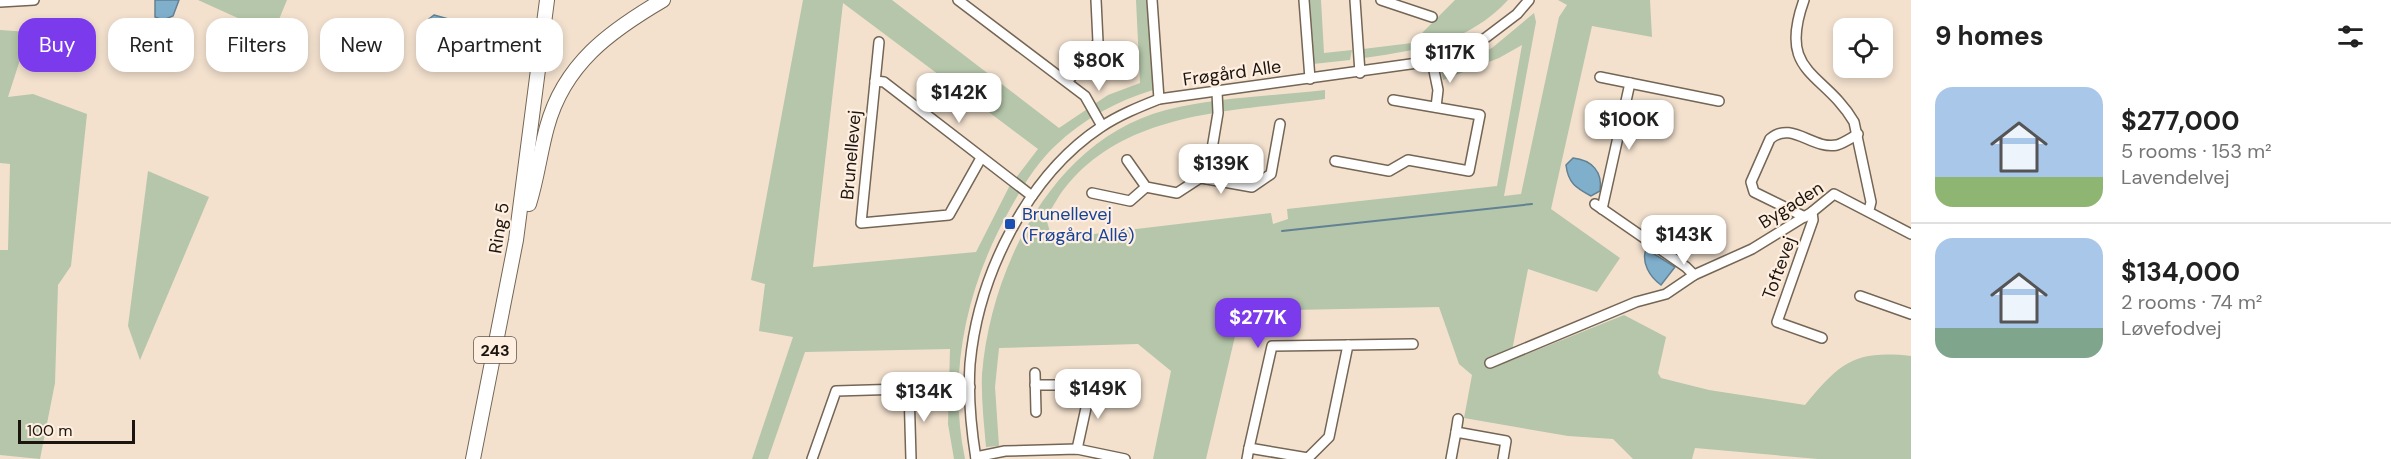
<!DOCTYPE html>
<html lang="en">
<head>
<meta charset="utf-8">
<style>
  body { margin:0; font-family:"DM Sans",sans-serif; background:#f6f6f6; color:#222; height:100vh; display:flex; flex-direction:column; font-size:22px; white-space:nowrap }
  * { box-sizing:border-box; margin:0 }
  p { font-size:20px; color:#767676 }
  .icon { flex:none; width:33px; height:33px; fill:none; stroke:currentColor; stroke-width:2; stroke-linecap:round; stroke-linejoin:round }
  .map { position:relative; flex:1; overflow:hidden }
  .side { display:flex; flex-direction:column; background:#fff; width:480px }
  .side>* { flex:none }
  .banner { position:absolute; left:18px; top:18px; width:570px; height:54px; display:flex; gap:12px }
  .controls { position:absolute; left:1833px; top:18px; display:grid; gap:12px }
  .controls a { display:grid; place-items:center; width:60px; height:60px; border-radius:12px; background:#fff; box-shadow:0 3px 9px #0003; font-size:30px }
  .scale { position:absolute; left:18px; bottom:15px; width:117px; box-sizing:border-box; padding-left:6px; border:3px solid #1c150f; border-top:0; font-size:16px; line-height:21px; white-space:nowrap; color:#1c150f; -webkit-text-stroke:4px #feefe0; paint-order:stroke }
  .price { position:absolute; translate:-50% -51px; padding:0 14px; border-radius:12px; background:#fff; color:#222; font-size:20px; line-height:39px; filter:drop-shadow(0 2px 3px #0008) }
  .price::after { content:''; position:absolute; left:50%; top:36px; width:18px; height:14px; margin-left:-9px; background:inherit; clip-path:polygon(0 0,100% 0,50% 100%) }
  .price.selected { background:#7c3aed; color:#fff }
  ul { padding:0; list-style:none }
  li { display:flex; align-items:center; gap:18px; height:150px; padding:0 24px }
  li+li { border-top:2px solid #e0e0e0 }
  li span { display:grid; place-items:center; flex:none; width:168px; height:120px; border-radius:18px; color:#555 }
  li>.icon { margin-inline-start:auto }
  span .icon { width:72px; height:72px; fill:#fffc; stroke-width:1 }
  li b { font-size:26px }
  h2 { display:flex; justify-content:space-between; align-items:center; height:72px; padding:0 24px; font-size:26px }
  .chip { padding:0 21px; border-radius:18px; background:#fff; box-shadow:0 3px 9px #0003; font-size:21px; line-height:54px }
  .chip.selected { background:#7c3aed; color:#fff }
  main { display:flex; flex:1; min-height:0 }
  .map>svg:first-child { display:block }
</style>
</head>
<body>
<main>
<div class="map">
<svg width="1911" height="459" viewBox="0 0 1911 459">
  <rect width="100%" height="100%" fill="#f3e1ce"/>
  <g fill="#b5c6aa" fill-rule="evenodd">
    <polygon points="198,0 287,0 273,34"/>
    <path d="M803 0H892L1059 128 1108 95 1140 83 1136 0H1147L1153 90C1117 101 1083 119 1055 146 1036 164 1023 186 1010 209 967 285 947 372 965 459H954L948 424 950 349 805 352 768 459H752L793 337 759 331 765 284 751 280ZM843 3 1038 149 1009 187 976 252 813 267Z"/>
    <polygon points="1310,0 1321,0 1324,53 1352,50 1350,60 1313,64"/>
    <path d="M1455 0H1508C1468 43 1419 50 1364 58L1363 49 1412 43Z"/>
    <path d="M1558 0H1650L1652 37 1592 26 1551 209 1620 258 1597 292 1528 269 1510 361 1624 315 1666 337 1658 373 1661 378 1709 390 1805 405C1840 363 1854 350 1911 356V459H1818L1695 448 1692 459H1633L1613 439 1568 436 1464 418 1472 375 1459 364 1439 307 1241 311 1206 459H1153L1171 371 1138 344 999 348 995 387 999 446 986 447C984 423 981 398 982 374 991 266 1054 139 1166 110 1217 97 1273 96 1325 90V99C1237 111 1130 110 1068 184 1059 194 1053 207 1046 218L1052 239 1271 213 1273 224 1288 219 1287 209 1497 186 1522 45 1499 58 1443 80 1441 71 1492 48 1534 13 1536 22 1504 196 1521 194 1559 17 1567 5Z"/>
    <polygon points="0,30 29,32 8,97 33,94 87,114 71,266 58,285 55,383 40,459 0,455 0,250 8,250 10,164 0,163"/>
    <polygon points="148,171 209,197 140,360 128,326"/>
  </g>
  <g fill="#80afcc" stroke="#628193" stroke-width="1.5">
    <polygon points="155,0 179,0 173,16 163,20 155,17"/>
    <path d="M434 15 449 19 451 30C431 47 441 48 435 67L429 69 420 61 429 19Z"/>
    <path d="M1573 158C1592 160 1603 172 1600 191L1591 196C1576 188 1568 183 1566 165Z"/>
    <path d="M1646 249 1675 267 1661 285C1650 277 1641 263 1646 249Z"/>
  </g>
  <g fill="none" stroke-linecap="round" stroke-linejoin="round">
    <polyline stroke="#628193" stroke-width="2" points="1282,231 1532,204"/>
    <g stroke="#746554" stroke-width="12">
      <g id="minor">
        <polyline points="958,0 1085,96 1102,126"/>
        <polyline points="1152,0 1159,99"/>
        <polyline points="1304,0 1310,79"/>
        <polyline points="1355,0 1360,73"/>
        <polyline points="1381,0 1432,17"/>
        <path d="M1804 0C1777 75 1824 71 1854 122L1871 202 1869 210"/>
        <polyline points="0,2 34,0"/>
        <polyline points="879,42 861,223 949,215 981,158"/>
        <polyline points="1432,61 1438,90 1436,107"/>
        <polyline points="1600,77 1719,101"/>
        <polyline points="875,81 884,82 1032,196"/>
        <polyline points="1068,81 1098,42 1096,0"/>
        <polyline points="1217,92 1218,113 1207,179 1252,187 1271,174 1280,124"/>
        <polyline points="1127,160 1146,187 1177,193 1200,178 1207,179"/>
        <polyline points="1335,161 1389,171 1408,160 1469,171 1480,115 1393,100"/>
        <polyline points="1092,193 1130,201 1146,187"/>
        <polyline points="1595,204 1686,267 1694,275"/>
        <polyline points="1602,209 1630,83"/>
        <polyline points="1812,212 1813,220 1777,322 1822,338"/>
        <path d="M1805 217 1754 192 1751 182 1770 139C1792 120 1812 150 1837 145 1844 143 1851 138 1858 134"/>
        <polyline points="1860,296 1911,314"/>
        <polyline points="1490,363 1636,302 1666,294 1694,275 1752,249 1812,212 1834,194 1911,234"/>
        <polyline points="1035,373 1036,412"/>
        <polyline points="1035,385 1099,385 1126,390"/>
        <polyline points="909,389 911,459"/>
        <polyline points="1456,432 1458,419"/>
        <polyline points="1249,448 1272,346 1348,345"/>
        <polyline points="1077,449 1091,385"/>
        <polyline points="976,457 1005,451 1077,449 1125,459"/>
        <polyline points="812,459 836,391 970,387"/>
        <path d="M976 459C971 428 968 395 970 364 978 276 1027 176 1101 127 1119 115 1139 107 1159 99L1432 61 1484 39 1517 14 1529 0"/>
        <polyline points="1247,459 1249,448 1308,458 1329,437 1348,345 1413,344"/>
        <polyline points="1451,459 1456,432 1506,441 1503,459"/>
      </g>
    </g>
    <g stroke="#746554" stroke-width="16">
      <g id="highway">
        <path d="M529 204C537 179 540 152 547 127 564 64 610 31 663 0"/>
        <polyline points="473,459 516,240 547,0"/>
      </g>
    </g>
    <use href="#minor" stroke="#fff" stroke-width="9"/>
    <use href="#highway" stroke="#fff" stroke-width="14"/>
  </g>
  <rect fill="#1a4fb4" stroke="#feefe0" stroke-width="2" x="1004" y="218" width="12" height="12" rx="3"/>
  <g text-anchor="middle" stroke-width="4.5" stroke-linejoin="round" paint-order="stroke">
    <rect fill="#feefe0" stroke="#60564e" stroke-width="1.5" x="474" y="337" width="42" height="26" rx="4.5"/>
    <g font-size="16" font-weight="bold" fill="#1c150f">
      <text x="495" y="356">243</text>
    </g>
    <g font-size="18" fill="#1c150f" stroke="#feefe0">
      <text transform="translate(1232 73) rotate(-8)" y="6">Frøgård Alle</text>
      <text transform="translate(851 155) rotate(-85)" y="6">Brunellevej</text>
      <text transform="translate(1791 205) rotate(-32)" y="6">Bygaden</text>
      <text transform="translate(499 228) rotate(-81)" y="6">Ring 5</text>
      <text transform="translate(1779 268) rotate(-70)" y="6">Toftevej</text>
    </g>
    <g font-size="18" fill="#164399" stroke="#feefe0" text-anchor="start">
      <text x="1022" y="220">Brunellevej<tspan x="1022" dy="21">(Frøgård Allé)</tspan></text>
    </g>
  </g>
</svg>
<div class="controls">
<a><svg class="icon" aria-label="locate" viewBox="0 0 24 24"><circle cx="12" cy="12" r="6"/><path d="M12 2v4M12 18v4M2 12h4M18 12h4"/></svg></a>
</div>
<div class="scale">100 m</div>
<b class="price" style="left:1450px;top:84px">$117K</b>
<b class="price" style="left:1099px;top:92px">$80K</b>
<b class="price" style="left:959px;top:124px">$142K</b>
<b class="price" style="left:1629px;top:151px">$100K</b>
<b class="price" style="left:1221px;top:195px">$139K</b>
<b class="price" style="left:1684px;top:266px">$143K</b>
<b class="price selected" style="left:1258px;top:349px">$277K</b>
<b class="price" style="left:1098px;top:420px">$149K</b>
<b class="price" style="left:924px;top:423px">$134K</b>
<div class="banner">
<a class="chip selected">Buy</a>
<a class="chip">Rent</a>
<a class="chip">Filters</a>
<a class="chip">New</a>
<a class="chip">Apartment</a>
</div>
</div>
<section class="side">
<h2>9 homes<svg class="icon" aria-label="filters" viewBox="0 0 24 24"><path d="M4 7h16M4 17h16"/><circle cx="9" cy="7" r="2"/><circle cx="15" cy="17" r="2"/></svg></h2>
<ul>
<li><span style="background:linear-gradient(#a9c7e8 75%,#8fb573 0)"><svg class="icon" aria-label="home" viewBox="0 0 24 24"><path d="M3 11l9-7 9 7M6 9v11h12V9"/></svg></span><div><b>$277,000</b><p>5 rooms · 153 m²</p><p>Lavendelvej</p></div></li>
<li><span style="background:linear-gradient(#a9c7e8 75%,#7fa58c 0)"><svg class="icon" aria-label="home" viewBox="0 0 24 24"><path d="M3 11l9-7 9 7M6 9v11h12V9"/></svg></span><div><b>$134,000</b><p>2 rooms · 74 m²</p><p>Løvefodvej</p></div></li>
</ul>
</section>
</main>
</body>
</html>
